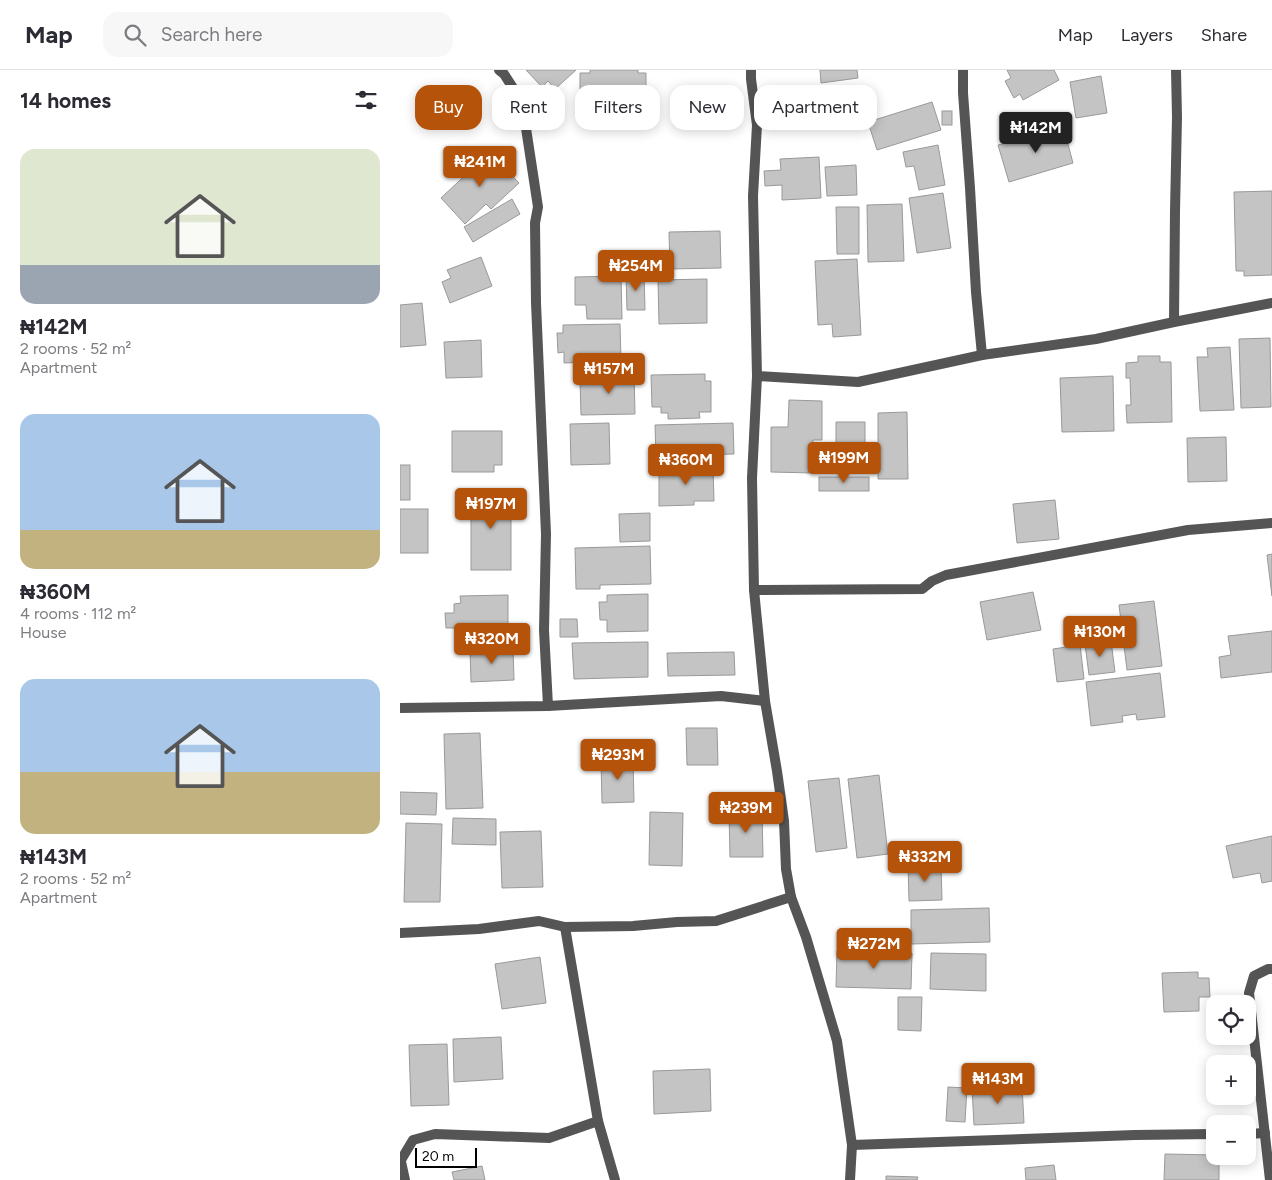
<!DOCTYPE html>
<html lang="en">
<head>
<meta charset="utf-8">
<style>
  body { margin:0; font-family:Figtree,sans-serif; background:#f7f7f7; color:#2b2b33; height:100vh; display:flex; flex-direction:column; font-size:19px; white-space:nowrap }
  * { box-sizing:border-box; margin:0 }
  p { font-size:16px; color:#7c7c81 }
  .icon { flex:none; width:28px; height:28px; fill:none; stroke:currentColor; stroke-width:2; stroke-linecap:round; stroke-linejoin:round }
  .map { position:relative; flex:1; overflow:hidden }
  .drawer { display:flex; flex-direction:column; background:#fff; width:400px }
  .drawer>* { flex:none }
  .guide { position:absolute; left:15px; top:15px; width:475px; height:45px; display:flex; gap:10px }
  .buttons { position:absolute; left:806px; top:925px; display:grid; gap:10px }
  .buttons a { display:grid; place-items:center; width:50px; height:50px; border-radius:10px; background:#fff; box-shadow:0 2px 12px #0003; font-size:25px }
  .scale { position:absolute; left:15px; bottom:12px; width:62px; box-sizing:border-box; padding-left:5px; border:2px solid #000; border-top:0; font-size:14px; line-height:18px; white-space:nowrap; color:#000; -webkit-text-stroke:4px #fff; paint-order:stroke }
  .price { position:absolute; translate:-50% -42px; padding:0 11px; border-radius:5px; background:#b45309; color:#fff; font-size:16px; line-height:32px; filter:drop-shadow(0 1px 2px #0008) }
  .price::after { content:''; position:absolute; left:50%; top:30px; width:15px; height:11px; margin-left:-8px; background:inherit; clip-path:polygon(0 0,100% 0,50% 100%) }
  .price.current { background:#222; color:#fff }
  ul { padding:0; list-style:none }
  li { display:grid; align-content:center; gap:10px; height:265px; padding:0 20px }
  li span { display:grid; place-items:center; height:155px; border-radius:15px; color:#555 }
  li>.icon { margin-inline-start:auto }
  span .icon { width:90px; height:90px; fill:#fffc; stroke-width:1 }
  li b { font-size:21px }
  h2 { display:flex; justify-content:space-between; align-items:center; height:60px; padding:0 20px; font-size:21px }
  .chip { padding:0 18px; border-radius:15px; background:#fff; box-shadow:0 2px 12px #0003; font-size:18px; line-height:45px }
  .chip.current { background:#b45309; color:#fff }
  header { display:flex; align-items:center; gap:30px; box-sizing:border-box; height:70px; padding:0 25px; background:#fff; border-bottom:1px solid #e1e1e2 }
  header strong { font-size:24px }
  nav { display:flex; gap:28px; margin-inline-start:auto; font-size:18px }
  .search { width:350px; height:45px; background:#f7f7f7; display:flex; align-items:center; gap:12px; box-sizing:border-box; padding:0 18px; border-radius:15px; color:#7c7c81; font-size:19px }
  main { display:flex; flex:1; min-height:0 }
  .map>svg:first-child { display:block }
</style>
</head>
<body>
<header>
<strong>Map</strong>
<div class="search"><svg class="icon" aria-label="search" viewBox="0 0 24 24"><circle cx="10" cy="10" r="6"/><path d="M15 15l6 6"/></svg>Search here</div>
<nav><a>Map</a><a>Layers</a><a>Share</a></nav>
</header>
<main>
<section class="drawer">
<h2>14 homes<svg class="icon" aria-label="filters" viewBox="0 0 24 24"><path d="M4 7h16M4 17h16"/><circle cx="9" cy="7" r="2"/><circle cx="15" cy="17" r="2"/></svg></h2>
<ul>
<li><span style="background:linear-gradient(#dfe7d0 75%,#9aa5b1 0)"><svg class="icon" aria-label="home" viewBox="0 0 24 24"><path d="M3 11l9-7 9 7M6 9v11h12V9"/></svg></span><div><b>₦142M</b><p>2 rooms · 52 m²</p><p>Apartment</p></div></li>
<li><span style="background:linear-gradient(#a9c7e8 75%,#c2b280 0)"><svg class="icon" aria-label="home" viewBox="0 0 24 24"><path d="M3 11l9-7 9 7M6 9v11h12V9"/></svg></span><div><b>₦360M</b><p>4 rooms · 112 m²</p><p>House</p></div></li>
<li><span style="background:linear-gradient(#a9c7e8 60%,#c2b280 0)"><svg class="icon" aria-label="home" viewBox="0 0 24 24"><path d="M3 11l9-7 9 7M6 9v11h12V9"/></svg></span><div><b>₦143M</b><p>2 rooms · 52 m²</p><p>Apartment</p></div></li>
</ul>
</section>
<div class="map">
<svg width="872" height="1110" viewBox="0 0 872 1110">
  <rect width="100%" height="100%" fill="#fff"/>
  <g fill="#c4c4c4" stroke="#999">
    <polygon points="126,0 176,0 155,19 148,11 142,17"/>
    <polygon points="190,0 238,0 238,3 246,3 246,22 180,21 180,3 190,3"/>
    <polygon points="420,0 457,0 458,8 421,13"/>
    <polygon points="607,0 654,0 659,10 623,30 620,24 614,28 605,11 611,8"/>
    <polygon points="701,6 707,43 676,48 670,12"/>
    <polygon points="532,32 541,60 477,80 468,52"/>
    <rect x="542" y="41" width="10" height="14"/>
    <polygon points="663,56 673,93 609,112 598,75"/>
    <polygon points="538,75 545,115 519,120 514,96 506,97 503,82"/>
    <polygon points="90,82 119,113 91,139 86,134 65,154 41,128"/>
    <polygon points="419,87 421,128 382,130 382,115 365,116 364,101 381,100 380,89"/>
    <polygon points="456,95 457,125 427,126 425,97"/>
    <polygon points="872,121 872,205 844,206 844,201 836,201 834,122"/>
    <polygon points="543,123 551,178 517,183 509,128"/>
    <polygon points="112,129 120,144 73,172 64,157"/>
    <polygon points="502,134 504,191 468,192 467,135"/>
    <polygon points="436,137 459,137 459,184 437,184"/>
    <polygon points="320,161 321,198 270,199 269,162"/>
    <polygon points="81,187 92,216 50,233 42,212 51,208 47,200"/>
    <polygon points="457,189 461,265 433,267 432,254 418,255 415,191"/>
    <polygon points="244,203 245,240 227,240 226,204"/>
    <polygon points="221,206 222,249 187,249 186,235 175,235 175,207"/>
    <polygon points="307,209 307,253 259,254 258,210"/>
    <polygon points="22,233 26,275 0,277 0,235"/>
    <polygon points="220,254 221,291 164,293 164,282 158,283 157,263 163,263 163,255"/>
    <polygon points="870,268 871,337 841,338 839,269"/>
    <polygon points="81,270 82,307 46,308 44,272"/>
    <polygon points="830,277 834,340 800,341 797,287 808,287 807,278"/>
    <polygon points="738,286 760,286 760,292 771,292 772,352 727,353 726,335 731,335 730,308 726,308 726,293 738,292"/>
    <polygon points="208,302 234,302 235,344 181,345 180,310 208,310"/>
    <polygon points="305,304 305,311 311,311 311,342 299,342 300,348 268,349 268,343 261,343 261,337 252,337 251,305"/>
    <polygon points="713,306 714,361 662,362 660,308"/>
    <polygon points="389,330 422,331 422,370 413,370 413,403 371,402 371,357 388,357"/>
    <polygon points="507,342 508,409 478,409 478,343"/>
    <polygon points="436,352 465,352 465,382 460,382 460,403 436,403"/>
    <polygon points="209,353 210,394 171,395 170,354"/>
    <polygon points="333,353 334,384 256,386 255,355"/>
    <polygon points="52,361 102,361 102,395 94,395 94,402 52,402"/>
    <polygon points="826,367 827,411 788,412 787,368"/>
    <rect x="0" y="395" width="10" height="35"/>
    <polygon points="313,397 314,431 294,431 294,435 259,436 259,398"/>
    <rect x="419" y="407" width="50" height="14"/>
    <rect x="71" y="420" width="40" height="80"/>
    <polygon points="655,430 659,469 617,473 613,434"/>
    <rect x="0" y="439" width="28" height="44"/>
    <polygon points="250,443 250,471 220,472 219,444"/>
    <polygon points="250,476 251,514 200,515 200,519 176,519 175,478"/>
    <polygon points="872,484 872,526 867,485"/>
    <polygon points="633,522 641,560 587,570 580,532"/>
    <polygon points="248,524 248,561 207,562 207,550 200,550 199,532 207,532 207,525"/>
    <polygon points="108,525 108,561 99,561 99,569 61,570 61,563 55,564 55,558 46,558 45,543 54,543 54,534 61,533 60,526"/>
    <polygon points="754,531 762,596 727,600 719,535"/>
    <polygon points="160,549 177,549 178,567 160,567"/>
    <polygon points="872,561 872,602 821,608 819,587 831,585 828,566"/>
    <polygon points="711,571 715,602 689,605 685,574"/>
    <polygon points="248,572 248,607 174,609 172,573"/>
    <polygon points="680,575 684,609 657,612 653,579"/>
    <polygon points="113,578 114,610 71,612 70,579"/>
    <polygon points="334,582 335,605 268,606 267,583"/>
    <polygon points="760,603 765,647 737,650 736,644 722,646 723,652 691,656 686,612"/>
    <polygon points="286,658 317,658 318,695 287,695"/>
    <polygon points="80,663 83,738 46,739 44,664"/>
    <polygon points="233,690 234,732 202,733 201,691"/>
    <polygon points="479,705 488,784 457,788 448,709"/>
    <polygon points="439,708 447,778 416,782 408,711"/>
    <polygon points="0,722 37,723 36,745 0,744"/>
    <polygon points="362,741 363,787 330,787 329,742"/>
    <polygon points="250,742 283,743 282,796 249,795"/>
    <polygon points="53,748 96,749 96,775 52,774"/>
    <polygon points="6,753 42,754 40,832 4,832"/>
    <polygon points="141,761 143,817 102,818 100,762"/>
    <polygon points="872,766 872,811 862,813 860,803 833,808 826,776"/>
    <polygon points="508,795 541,795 542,830 509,831"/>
    <polygon points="589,838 590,872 511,874 511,840"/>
    <polygon points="437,881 512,883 511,919 436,917"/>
    <polygon points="531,883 586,884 586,921 530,919"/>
    <polygon points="140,887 146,933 102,939 95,894"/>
    <polygon points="798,902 798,908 809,908 810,927 799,927 799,941 764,942 762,903"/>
    <polygon points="498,927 522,927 521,961 498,960"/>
    <polygon points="101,967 103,1009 54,1012 53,969"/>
    <polygon points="47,974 49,1035 11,1036 9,975"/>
    <polygon points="310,999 311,1041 254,1044 253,1001"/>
    <polygon points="622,1016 624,1053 574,1055 572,1018"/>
    <polygon points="548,1017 567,1018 565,1052 546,1051"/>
    <polygon points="765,1084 815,1085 815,1086 819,1086 819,1110 764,1110"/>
    <polygon points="654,1095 656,1110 626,1110 625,1098"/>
    <polygon points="82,1096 85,1110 54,1110 52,1102"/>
    <polygon points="486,1106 518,1107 517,1110 486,1110"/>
  </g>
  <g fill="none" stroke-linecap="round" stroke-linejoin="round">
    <g stroke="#555" stroke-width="10">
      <polyline points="99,0 104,4 122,32 138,137 135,153 136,233 146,464 144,560 148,636"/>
      <polyline points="351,0 351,9 357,55 353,126 357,306 352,408 354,520 365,631 377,701 384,751 386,799 391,827 406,867 437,971 452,1075 450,1110"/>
      <polyline points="563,0 563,23 570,118 576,222 582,285"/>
      <polyline points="774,252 775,141 777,47 776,0"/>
      <polyline points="357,306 458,312 582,285 696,269 774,252 872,233"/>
      <polyline points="354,520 522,519 532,511 546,505 788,460 872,453"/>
      <polyline points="0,638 148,636 321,626 365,631"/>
      <polyline points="165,857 198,1051 215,1110"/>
      <polyline points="0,863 79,859 139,851 165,857 233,856 277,852 316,851 391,827"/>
      <polyline points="848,1064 865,1063"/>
      <polyline points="452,1075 735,1065 815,1064"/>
      <polyline points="0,1087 5,1110"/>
      <polyline points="1,1090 13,1070 35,1064 149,1068 198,1051"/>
      <polyline points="870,1110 849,923 854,906 868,899 872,899"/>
    </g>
  </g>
</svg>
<div class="buttons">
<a><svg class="icon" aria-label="locate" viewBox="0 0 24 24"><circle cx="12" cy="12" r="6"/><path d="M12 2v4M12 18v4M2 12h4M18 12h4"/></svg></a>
<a>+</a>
<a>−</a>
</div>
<div class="scale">20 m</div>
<b class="price current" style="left:636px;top:84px">₦142M</b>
<b class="price" style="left:80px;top:118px">₦241M</b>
<b class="price" style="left:236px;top:222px">₦254M</b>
<b class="price" style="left:209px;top:325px">₦157M</b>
<b class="price" style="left:444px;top:414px">₦199M</b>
<b class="price" style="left:286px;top:416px">₦360M</b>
<b class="price" style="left:91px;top:460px">₦197M</b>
<b class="price" style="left:700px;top:588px">₦130M</b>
<b class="price" style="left:92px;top:595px">₦320M</b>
<b class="price" style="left:218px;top:711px">₦293M</b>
<b class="price" style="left:346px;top:764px">₦239M</b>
<b class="price" style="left:525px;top:813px">₦332M</b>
<b class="price" style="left:474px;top:900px">₦272M</b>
<b class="price" style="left:598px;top:1035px">₦143M</b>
<div class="guide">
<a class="chip current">Buy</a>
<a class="chip">Rent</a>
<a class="chip">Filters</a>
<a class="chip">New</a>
<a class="chip">Apartment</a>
</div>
</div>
</main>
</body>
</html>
